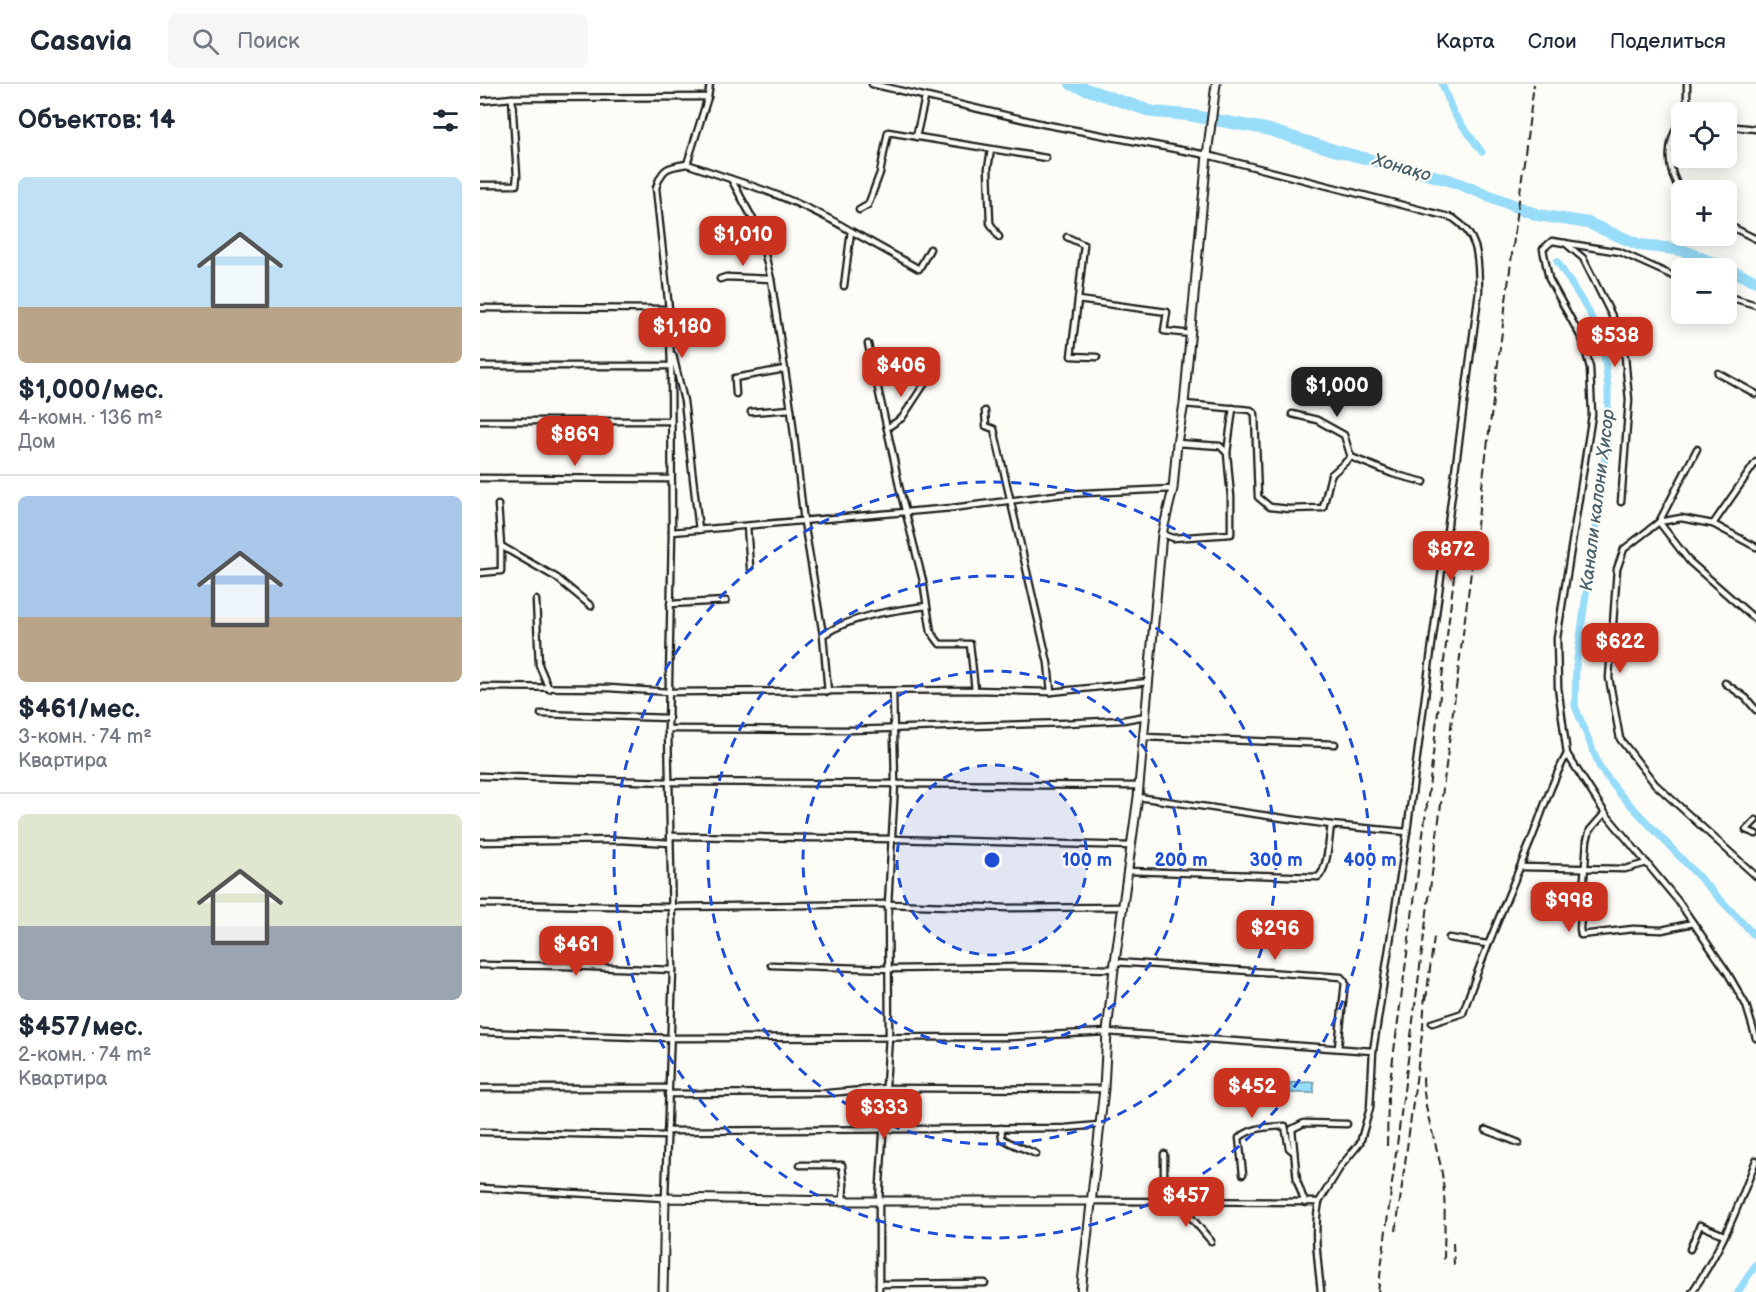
<!DOCTYPE html>
<html lang="ru">
<head>
<meta charset="utf-8">
<style>
  body { margin:0; font-family:"Balsamiq Sans",sans-serif; background:#f6f6f7; color:#1f2937; height:100vh; display:flex; flex-direction:column; font-size:22px; white-space:nowrap }
  * { box-sizing:border-box; margin:0 }
  p { font-size:20px; color:#747a83 }
  .icon { flex:none; width:33px; height:33px; fill:none; stroke:currentColor; stroke-width:2; stroke-linecap:round; stroke-linejoin:round }
  .map { position:relative; flex:1; overflow:hidden }
  .details { display:flex; flex-direction:column; background:#fff; width:480px }
  .details>* { flex:none }
  .tools { position:absolute; left:1191px; top:18px; display:grid; gap:12px }
  .tools a { display:grid; place-items:center; width:66px; height:66px; border-radius:9px; background:#fff; box-shadow:0 3px 15px #0003; font-size:30px }
  .price { position:absolute; translate:-50% -51px; padding:0 14px; border-radius:12px; background:#c8321e; color:#fff; font-size:20px; line-height:39px; filter:drop-shadow(0 2px 3px #0008) }
  .price::after { content:''; position:absolute; left:50%; top:36px; width:18px; height:14px; margin-left:-9px; background:inherit; clip-path:polygon(0 0,100% 0,50% 100%) }
  .price.current { background:#222; color:#fff }
  ul { padding:0; list-style:none }
  li { display:grid; align-content:center; gap:12px; height:318px; padding:0 18px }
  li+li { border-top:2px solid #e0e1e3 }
  li span { display:grid; place-items:center; height:186px; border-radius:9px; color:#555 }
  li>.icon { margin-inline-start:auto }
  span .icon { width:108px; height:108px; fill:#fffc; stroke-width:1 }
  li b { font-size:26px }
  h2 { display:flex; justify-content:space-between; align-items:center; height:72px; padding:0 18px; font-size:26px }
  header { display:flex; align-items:center; gap:36px; box-sizing:border-box; height:84px; padding:0 30px; background:#fff; border-bottom:2px solid #e0e1e3 }
  header strong { font-size:28px }
  nav { display:flex; gap:33px; margin-inline-start:auto; font-size:21px }
  .search { width:420px; height:54px; background:#f6f6f7; display:flex; align-items:center; gap:15px; box-sizing:border-box; padding:0 21px; border-radius:9px; color:#747a83; font-size:22px }
  main { display:flex; flex:1; min-height:0 }
  .map>svg:first-child { display:block }
</style>
</head>
<body>
<header>
<strong>Casavia</strong>
<div class="search"><svg class="icon" aria-label="search" viewBox="0 0 24 24"><circle cx="10" cy="10" r="6"/><path d="M15 15l6 6"/></svg>Поиск</div>
<nav><a>Карта</a><a>Слои</a><a>Поделиться</a></nav>
</header>
<main>
<section class="details">
<h2>Объектов: 14<svg class="icon" aria-label="filters" viewBox="0 0 24 24"><path d="M4 7h16M4 17h16"/><circle cx="9" cy="7" r="2"/><circle cx="15" cy="17" r="2"/></svg></h2>
<ul>
<li><span style="background:linear-gradient(#bfe0f5 70%,#b9a48a 0)"><svg class="icon" aria-label="home" viewBox="0 0 24 24"><path d="M3 11l9-7 9 7M6 9v11h12V9"/></svg></span><div><b>$1,000/мес.</b><p>4-комн. · 136 m²</p><p>Дом</p></div></li>
<li><span style="background:linear-gradient(#a9c7e8 65%,#b9a48a 0)"><svg class="icon" aria-label="home" viewBox="0 0 24 24"><path d="M3 11l9-7 9 7M6 9v11h12V9"/></svg></span><div><b>$461/мес.</b><p>3-комн. · 74 m²</p><p>Квартира</p></div></li>
<li><span style="background:linear-gradient(#dfe7d0 60%,#9aa5b1 0)"><svg class="icon" aria-label="home" viewBox="0 0 24 24"><path d="M3 11l9-7 9 7M6 9v11h12V9"/></svg></span><div><b>$457/мес.</b><p>2-комн. · 74 m²</p><p>Квартира</p></div></li>
</ul>
</section>
<div class="map">
<svg width="1276" height="1208" viewBox="0 0 1276 1208">
  <rect width="100%" height="100%" fill="#fdfcf7"/>
  <filter id="ink" filterUnits="userSpaceOnUse"><feTurbulence type="fractalNoise" baseFrequency=".0167" numOctaves="2"/><feDisplacementMap in="SourceGraphic" scale="12" xChannelSelector="R" yChannelSelector="G"/><feConvolveMatrix kernelMatrix="1 2 1 2 8 2 1 2 1" color-interpolation-filters="sRGB"/></filter>
  <g filter="url(#ink)">
    <polygon fill="#97dcf9" stroke="#668fa1" stroke-width="1.5" points="834,998 834,1009 810,1009 809,999"/>
    <g fill="none" stroke-linecap="round" stroke-linejoin="round">
      <g stroke="#97dcf9" stroke-width="7">
        <polyline points="962,0 974,30 1002,68"/>
        <polyline points="1077,177 1109,228 1123,262 1128,303 1128,352 1096,582 1095,622 1120,684 1140,710 1276,853"/>
        <polyline points="1258,1208 1276,1180"/>
      </g>
      <g stroke="#97dcf9" stroke-width="12">
        <polyline points="591,0 673,28 708,31 786,45 857,67 969,96 1058,131 1108,139 1160,161 1202,166 1245,184"/>
        <polyline points="1246,185 1276,197"/>
      </g>
      <g stroke="#1c1c1c" stroke-width="9">
        <g id="street">
          <polyline points="230,0 228,13 207,80 251,95 279,146 291,195 311,325 324,438 343,551 348,608"/>
          <path d="M392 0 563 40 727 71 973 134C1001 153 998 177 999 207L927 748 893 967 890 1024 880 1059 861 1082 839 1118"/>
          <polyline points="0,17 32,14 228,13"/>
          <polyline points="1204,28 1207,24 1207,0"/>
          <path d="M1202 33C1186 59 1185 84 1202 109"/>
          <polyline points="1246,42 1276,45"/>
          <polyline points="436,53 445,14"/>
          <polyline points="511,66 508,84 510,139 519,153"/>
          <path d="M251 95C293 108 333 124 371 147L364 202"/>
          <polyline points="0,101 36,101 37,92 32,14"/>
          <polyline points="379,126 388,121 400,89 408,48 566,74"/>
          <polyline points="1246,140 1276,155"/>
          <polyline points="371,147 439,185 450,165"/>
          <polyline points="587,153 604,161 598,216"/>
          <polyline points="1085,159 1103,174 1134,236 1145,273 1149,316 1141,418"/>
          <polyline points="240,195 246,193 291,195"/>
          <polyline points="1202,196 1140,168 1072,157 1063,165 1069,195 1103,257 1110,284 1112,331 1077,554 1078,603 1087,670 1125,729 1198,817 1247,888 1266,921 1276,954"/>
          <polyline points="1246,212 1276,221"/>
          <polyline points="0,224 189,225"/>
          <polyline points="388,260 414,376 419,402 443,497 451,548 460,560 490,560 495,606"/>
          <polyline points="193,271 204,317 219,446"/>
          <polyline points="617,273 591,272 598,216 687,228 684,247 711,250"/>
          <polyline points="0,282 191,282"/>
          <polyline points="1238,289 1276,310"/>
          <polyline points="256,310 255,294 305,285"/>
          <polyline points="704,320 771,326 775,330 778,413 790,423 809,425 843,424 851,391 871,373 913,390 944,398"/>
          <polyline points="505,327 506,342 514,345 568,579 571,608"/>
          <polyline points="271,328 311,325"/>
          <polyline points="812,330 837,336 864,351 871,373"/>
          <polyline points="0,337 190,337"/>
          <polyline points="407,344 422,334 447,296"/>
          <polyline points="697,359 740,362 747,369"/>
          <polyline points="1217,365 1179,438 1210,478 1276,536"/>
          <polyline points="0,394 190,395"/>
          <polyline points="18,421 21,462"/>
          <polyline points="1233,440 1276,378"/>
          <polyline points="267,442 270,483"/>
          <polyline points="192,448 472,424 583,410 693,405"/>
          <polyline points="682,450 693,454 751,450 751,413 747,369 753,324"/>
          <polyline points="1276,463 1233,440 1201,434 1179,438 1144,465 1137,485 1129,594 1140,655 1175,700 1276,792"/>
          <polyline points="0,489 21,487 21,462 77,494 111,522"/>
          <polyline points="56,516 59,581 69,605"/>
          <polyline points="190,520 246,517"/>
          <path d="M343 551C374 531 411 527 446 522"/>
          <polyline points="1245,599 1266,614 1276,626"/>
          <polyline points="0,603 129,604 189,608 495,606 571,608 669,598"/>
          <polyline points="61,630 189,634"/>
          <polyline points="188,645 371,646 586,639 643,636 666,632"/>
          <polyline points="663,653 855,660"/>
          <polyline points="0,692 189,698 659,702"/>
          <polyline points="658,713 851,741 927,748"/>
          <polyline points="1125,729 1110,746 1107,756 1100,845 1101,851 1153,845 1182,846 1213,839"/>
          <polyline points="1276,736 1266,746 1276,750"/>
          <polyline points="190,752 413,755 652,762"/>
          <polyline points="0,758 139,756 190,759"/>
          <polyline points="1040,783 1145,785 1167,779"/>
          <path d="M647 787 838 793C848 786 849 753 851 741"/>
          <polyline points="0,820 192,823 408,820 529,824 642,823"/>
          <polyline points="969,854 1007,860"/>
          <polyline points="635,878 861,893 865,898 858,964"/>
          <polyline points="0,881 84,882 193,886"/>
          <polyline points="291,881 410,885 538,883 634,885"/>
          <path d="M952 939 983 929C1002 871 1027 815 1050 759 1062 730 1071 698 1087 670"/>
          <polyline points="0,948 190,954 529,953 627,948 893,967"/>
          <polyline points="0,1004 188,1004"/>
          <polyline points="188,1010 348,1009 406,1004 624,1005"/>
          <path d="M521 1044 522 1054C533 1062 545 1064 556 1070"/>
          <polyline points="1006,1046 1039,1059"/>
          <polyline points="187,1047 585,1044 619,1041"/>
          <polyline points="0,1048 187,1052"/>
          <polyline points="320,1081 362,1081 364,1100 363,1117"/>
          <path d="M763 1090 759 1054C772 1043 788 1043 805 1042L809 1064 814 1068"/>
          <path d="M0 1104 185 1114 193 886 188 645 192 448 191 282 189 225 176 104C182 84 187 83 207 80"/>
          <path d="M610 1117 839 1118C833 1149 838 1178 841 1208"/>
          <polyline points="684,1118 684,1070"/>
          <polyline points="698,1118 731,1157"/>
          <polyline points="825,1119 817,1097 812,1045 824,1039 867,1040"/>
          <polyline points="1210,1165 1220,1141 1244,1151"/>
          <polyline points="399,1200 505,1199"/>
          <polyline points="399,1208 399,1117 409,952 408,820 415,700 413,607"/>
          <path d="M1212 1208C1240 1168 1259 1122 1276 1076"/>
        </g>
      </g>
      <g stroke="#1c1c1c" stroke-width="11">
        <g id="secondary">
          <polyline points="183,1208 185,1114 363,1117 610,1117"/>
          <polyline points="601,1208 624,1005 627,948 634,885 658,713 682,450 693,405 697,359 704,320 727,71 736,0"/>
        </g>
      </g>
      <use href="#street" stroke="#fdfcf7" stroke-width="4.5"/>
      <use href="#secondary" stroke="#fdfcf7" stroke-width="7"/>
      <g stroke="#1c1c1c" stroke-width="2" stroke-dasharray="9 4.5" stroke-linecap="butt">
        <polyline points="946,916 954,853"/>
        <path d="M943 993C944 1027 953 1047 960 1079 967 1111 964 1147 964 1180"/>
        <polyline points="907,1062 908,1012 948,713 979,450"/>
        <polyline points="916,1147 943,943 945,909"/>
        <polyline points="973,1159 974,1181"/>
        <polyline points="898,1208 1054,0"/>
      </g>
    </g>
  </g>
  <circle cx="512" cy="776" r="95" fill="#1d4ed8" fill-opacity=".12"/>
  <g fill="none" stroke="#1d4ed8" stroke-width="3" stroke-dasharray="10 8">
    <circle cx="512" cy="776" r="95"/>
    <circle cx="512" cy="776" r="189"/>
    <circle cx="512" cy="776" r="284"/>
    <circle cx="512" cy="776" r="378"/>
  </g>
  <g text-anchor="middle" stroke-width="4.5" stroke-linejoin="round" paint-order="stroke">
    <g font-size="18" font-style="italic" fill="#475f69" stroke="#fdfcf7">
      <text transform="translate(922 83) rotate(16)" y="6">Хонақо</text>
      <text transform="translate(1117 416) rotate(-83)" y="6">Канали калони Ҳисор</text>
    </g>
  </g>
  <circle cx="512" cy="776" r="9" fill="#1d4ed8" stroke="#fdfcf7" stroke-width="3"/>
  <g font-size="18" text-anchor="middle" font-weight="bold" fill="#1d4ed8" stroke="#fdfcf7" stroke-width="4.5" stroke-linejoin="round" paint-order="stroke">
    <text x="607" y="782">100 m</text>
    <text x="701" y="782">200 m</text>
    <text x="796" y="782">300 m</text>
    <text x="890" y="782">400 m</text>
  </g>
</svg>
<div class="tools">
<a><svg class="icon" aria-label="locate" viewBox="0 0 24 24"><circle cx="12" cy="12" r="6"/><path d="M12 2v4M12 18v4M2 12h4M18 12h4"/></svg></a>
<a>+</a>
<a>−</a>
</div>
<b class="price" style="left:263px;top:183px">$1,010</b>
<b class="price" style="left:202px;top:275px">$1,180</b>
<b class="price" style="left:1135px;top:284px">$538</b>
<b class="price" style="left:421px;top:314px">$406</b>
<b class="price current" style="left:857px;top:334px">$1,000</b>
<b class="price" style="left:95px;top:383px">$869</b>
<b class="price" style="left:971px;top:498px">$872</b>
<b class="price" style="left:1140px;top:590px">$622</b>
<b class="price" style="left:1089px;top:849px">$998</b>
<b class="price" style="left:795px;top:877px">$296</b>
<b class="price" style="left:96px;top:893px">$461</b>
<b class="price" style="left:772px;top:1035px">$452</b>
<b class="price" style="left:404px;top:1056px">$333</b>
<b class="price" style="left:706px;top:1144px">$457</b>
</div>
</main>
</body>
</html>
